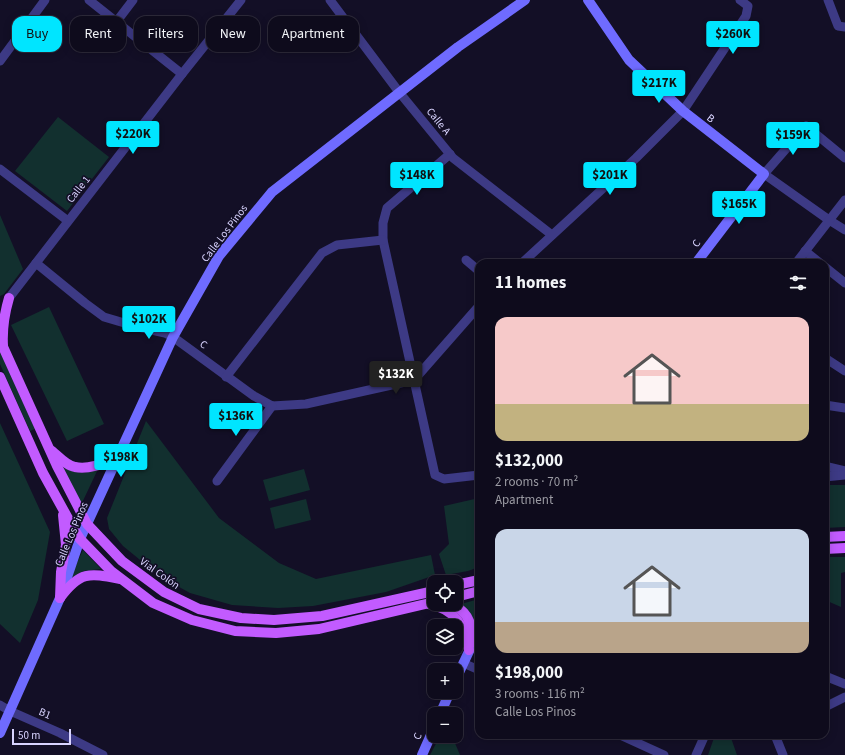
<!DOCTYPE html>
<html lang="en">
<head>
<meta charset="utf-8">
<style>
  body { margin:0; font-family:"Source Sans 3",sans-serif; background:#171425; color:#f1f3f6; height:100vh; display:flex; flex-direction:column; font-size:15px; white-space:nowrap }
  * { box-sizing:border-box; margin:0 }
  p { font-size:13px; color:#9b9ba3 }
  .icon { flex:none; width:22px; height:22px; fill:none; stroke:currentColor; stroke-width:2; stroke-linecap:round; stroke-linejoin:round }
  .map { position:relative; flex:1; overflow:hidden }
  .panel { position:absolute; left:475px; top:259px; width:354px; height:480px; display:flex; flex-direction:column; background:#0e0b1c; border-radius:12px; box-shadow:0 2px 10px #0003,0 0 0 1px #2e2b3b }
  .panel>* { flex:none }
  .banner { position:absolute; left:12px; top:16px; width:380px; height:36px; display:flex; gap:8px }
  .buttons { position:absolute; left:427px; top:575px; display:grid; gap:8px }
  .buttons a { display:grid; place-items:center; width:36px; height:36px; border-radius:8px; background:#0e0b1c; box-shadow:0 2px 10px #0003,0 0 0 1px #2e2b3b; font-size:20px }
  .scale { position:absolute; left:12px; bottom:10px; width:59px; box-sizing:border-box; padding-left:4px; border:2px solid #d9d4ff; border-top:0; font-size:11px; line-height:14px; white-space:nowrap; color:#d9d4ff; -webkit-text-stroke:3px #130f26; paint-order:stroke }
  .price { position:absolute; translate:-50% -34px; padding:0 9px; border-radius:4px; background:#00e5ff; color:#111; font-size:13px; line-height:26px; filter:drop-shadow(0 1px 2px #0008) }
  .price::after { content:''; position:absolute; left:50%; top:24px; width:12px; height:9px; margin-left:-6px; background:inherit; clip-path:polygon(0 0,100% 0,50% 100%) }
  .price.on { background:#222; color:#fff }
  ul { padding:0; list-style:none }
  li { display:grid; align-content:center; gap:8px; height:212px; padding:0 20px }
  li span { display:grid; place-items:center; height:124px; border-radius:12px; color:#555 }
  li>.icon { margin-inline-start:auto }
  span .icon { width:72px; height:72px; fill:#fffc; stroke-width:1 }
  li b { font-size:17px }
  h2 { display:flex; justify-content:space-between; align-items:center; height:48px; padding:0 20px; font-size:17px }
  .chip { padding:0 14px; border-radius:12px; background:#0e0b1c; box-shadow:0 2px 10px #0003,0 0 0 1px #2e2b3b; font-size:14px; line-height:36px }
  .chip.on { background:#00e5ff; color:#111 }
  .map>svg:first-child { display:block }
</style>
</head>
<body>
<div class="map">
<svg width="845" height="755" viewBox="0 0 845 755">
  <rect width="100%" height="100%" fill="#130f26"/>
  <g fill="#12302f">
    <polygon points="58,117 109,157 67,211 15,171"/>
    <polygon points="0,215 23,269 4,294 0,296"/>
    <polygon points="49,307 104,424 67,441 11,325"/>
    <polygon points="0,352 35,429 30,431 0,364"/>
    <polygon points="146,421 219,518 279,563 316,579 431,555 435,575 386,592 313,606 278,608 232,605 190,593 161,577 123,546 109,529 107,518"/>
    <polygon points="0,423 50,532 38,600 20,643 0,624"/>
    <polygon points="61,467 83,473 98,469 81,505"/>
    <polygon points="304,469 310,490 269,501 263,480"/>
    <polygon points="825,485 845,485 845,527 825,528"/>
    <polygon points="479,498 479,567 468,571 446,575 439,554 449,544 444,506"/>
    <polygon points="306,499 311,520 275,529 270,508"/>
    <polygon points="83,550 101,569 83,571 69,580"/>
    <polygon points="825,557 845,557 845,572 841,573 841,607 825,600"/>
    <polygon points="479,599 479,622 477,626 461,604"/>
    <polygon points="715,735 730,735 737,755 708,755"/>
    <polygon points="440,736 452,736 460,755 430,755"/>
  </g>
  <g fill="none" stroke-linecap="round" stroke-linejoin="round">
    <g stroke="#3d3a85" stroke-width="9">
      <polyline points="89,0 182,74"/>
      <polyline points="330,0 399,92 453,158 552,235"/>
      <polyline points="828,0 838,26 845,27"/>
      <polyline points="117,21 133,0"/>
      <polyline points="0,61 45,0"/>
      <polyline points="450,154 387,208 383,223 383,240 435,475 444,479 479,475"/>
      <polyline points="845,158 806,126 764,174 829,220 845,230"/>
      <polyline points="0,169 68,221"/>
      <polyline points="805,251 820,263"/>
      <polyline points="466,260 479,271"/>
      <polyline points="36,263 85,303 104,317 138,327 165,333 173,337 254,396 272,406"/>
      <polyline points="522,263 636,158 683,111 746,16 748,6 740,0"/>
      <polyline points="796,263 845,200"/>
      <polyline points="825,267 845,283"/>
      <polyline points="9,298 182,74 241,0"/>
      <polyline points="825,358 845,371"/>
      <polyline points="226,377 322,253 337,245 383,240"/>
      <polyline points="825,405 845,408"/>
      <polyline points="272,406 306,404 414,380 479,306"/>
      <polyline points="825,466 845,471"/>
      <polyline points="825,477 845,475"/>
      <polyline points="217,481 272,406"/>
      <polyline points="463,663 479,670"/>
      <polyline points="825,676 845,684"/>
      <polyline points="0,705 10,711 60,733 103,755"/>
      <polyline points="825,707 845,697"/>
      <polyline points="620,735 664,755"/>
      <polyline points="775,735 783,755"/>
      <polyline points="696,755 705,735"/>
    </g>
    <g stroke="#6f6bff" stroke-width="10">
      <polyline points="588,0 629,60 683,111 764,174 696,263"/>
      <polyline points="456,679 479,630"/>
      <polyline points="440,714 450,692"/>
      <polyline points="0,733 60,598 80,539 173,337 219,256 272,192 458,47 525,0"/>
      <polyline points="422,755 434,728"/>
    </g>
    <g stroke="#c25bff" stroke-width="10">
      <polyline points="0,340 57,466 87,524 122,561 164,592 199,609 241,618 274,620 322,616 434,591"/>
      <path d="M3 346C2 329 4 315 9 298"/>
      <polyline points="0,377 43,473 75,531 80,539 111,571 153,603 192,620 235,631 276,633 319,629 434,602"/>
      <path d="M52 451C59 457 67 466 75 467 89 470 105 463 118 458"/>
      <polyline points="825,537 845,536"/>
      <polyline points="825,549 845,548"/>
      <polyline points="456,585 479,580"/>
      <polyline points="456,597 479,591"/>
      <polyline points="60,598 61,572 66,545 63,515"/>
      <path d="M60 598C80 571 89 573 120 579"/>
      <path d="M429 604C455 609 464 625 469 650"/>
      <path d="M453 604C471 615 472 625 470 644"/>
    </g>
  </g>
  <g text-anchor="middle" stroke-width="3.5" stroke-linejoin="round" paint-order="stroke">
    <g font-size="11" fill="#d9d4ff" stroke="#130f26">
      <text transform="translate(711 118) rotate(37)" y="4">B</text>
      <text transform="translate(439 121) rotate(51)" y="4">Calle A</text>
      <text transform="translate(78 189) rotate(-52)" y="4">Calle 1</text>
      <text transform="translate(224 233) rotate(-53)" y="4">Calle Los Pinos</text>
      <text transform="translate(696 243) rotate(-53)" y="4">C</text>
      <text transform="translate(204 344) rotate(36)" y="4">C</text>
      <text transform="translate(71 534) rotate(-67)" y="4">Calle Los Pinos</text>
      <text transform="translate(160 573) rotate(35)" y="4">Vial Colón</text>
      <text transform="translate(45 713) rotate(23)" y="4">B1</text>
      <text transform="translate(417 736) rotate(-66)" y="4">C</text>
    </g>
  </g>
</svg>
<div class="buttons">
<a><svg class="icon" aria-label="locate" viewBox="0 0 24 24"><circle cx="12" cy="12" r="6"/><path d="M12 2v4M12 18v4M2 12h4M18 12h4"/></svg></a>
<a><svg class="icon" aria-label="layers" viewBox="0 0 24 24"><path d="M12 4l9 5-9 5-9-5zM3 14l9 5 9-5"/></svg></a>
<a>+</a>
<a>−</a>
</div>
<div class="scale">50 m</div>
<b class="price" style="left:733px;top:55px">$260K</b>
<b class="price" style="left:659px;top:104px">$217K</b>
<b class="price" style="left:133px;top:155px">$220K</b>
<b class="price" style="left:793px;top:156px">$159K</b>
<b class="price" style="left:417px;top:196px">$148K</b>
<b class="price" style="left:610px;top:196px">$201K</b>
<b class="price" style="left:739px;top:225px">$165K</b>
<b class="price" style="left:149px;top:340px">$102K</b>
<b class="price on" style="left:396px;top:395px">$132K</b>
<b class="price" style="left:236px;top:437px">$136K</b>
<b class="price" style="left:121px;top:478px">$198K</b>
<div class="banner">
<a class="chip on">Buy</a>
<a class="chip">Rent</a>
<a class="chip">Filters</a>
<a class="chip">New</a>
<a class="chip">Apartment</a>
</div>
<section class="panel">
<h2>11 homes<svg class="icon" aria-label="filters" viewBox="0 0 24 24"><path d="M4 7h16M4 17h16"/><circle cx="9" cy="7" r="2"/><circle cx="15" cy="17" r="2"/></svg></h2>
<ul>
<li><span style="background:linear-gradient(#f6c9c9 70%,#c2b280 0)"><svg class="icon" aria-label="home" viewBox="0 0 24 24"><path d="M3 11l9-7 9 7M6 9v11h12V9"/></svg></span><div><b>$132,000</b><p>2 rooms · 70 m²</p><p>Apartment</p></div></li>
<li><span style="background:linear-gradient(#c9d6e8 75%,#b9a48a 0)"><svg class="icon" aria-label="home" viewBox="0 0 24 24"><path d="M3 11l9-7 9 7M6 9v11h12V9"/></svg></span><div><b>$198,000</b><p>3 rooms · 116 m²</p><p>Calle Los Pinos</p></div></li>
</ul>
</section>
</div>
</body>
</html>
